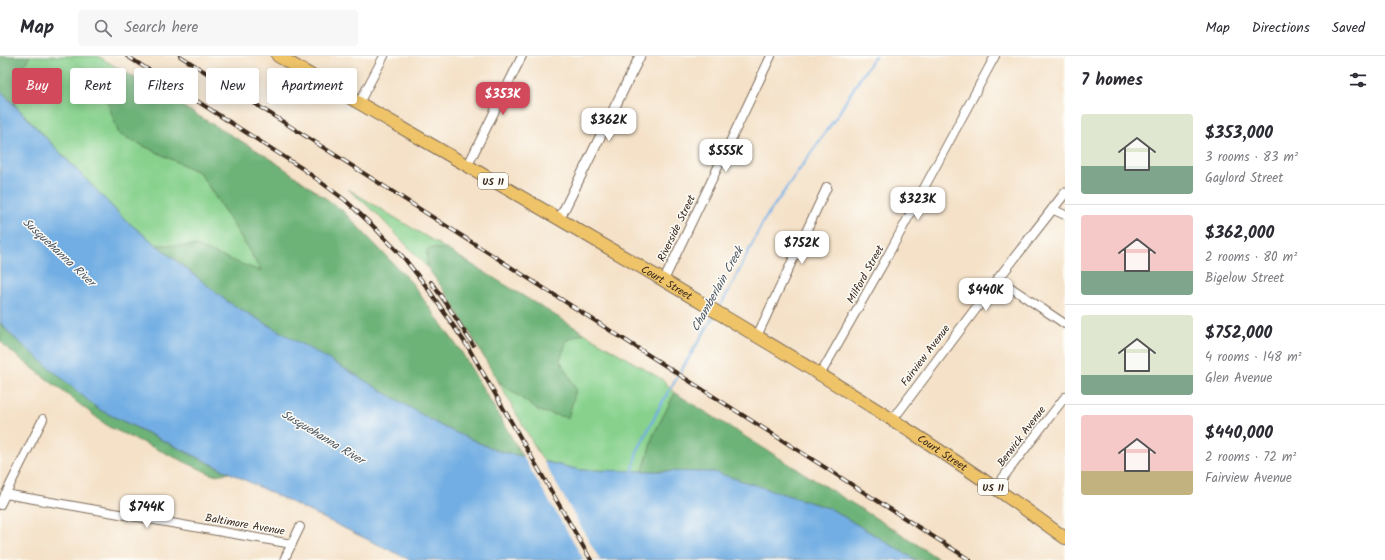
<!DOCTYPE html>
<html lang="en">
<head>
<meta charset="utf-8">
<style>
  body { margin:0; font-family:Kalam,sans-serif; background:#f7f7f7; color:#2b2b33; height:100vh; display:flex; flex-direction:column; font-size:15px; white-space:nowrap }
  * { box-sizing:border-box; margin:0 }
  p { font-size:13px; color:#7c7c81 }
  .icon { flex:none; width:22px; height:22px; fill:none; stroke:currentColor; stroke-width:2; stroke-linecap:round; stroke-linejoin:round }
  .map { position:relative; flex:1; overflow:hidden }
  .sheet { display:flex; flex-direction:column; background:#fff; width:320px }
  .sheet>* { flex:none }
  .guide { position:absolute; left:12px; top:12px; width:380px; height:36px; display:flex; gap:8px }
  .price { position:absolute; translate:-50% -34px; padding:0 9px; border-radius:8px; background:#fff; color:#222; font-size:13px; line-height:26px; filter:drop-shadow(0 1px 2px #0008) }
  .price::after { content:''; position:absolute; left:50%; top:24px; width:12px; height:9px; margin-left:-6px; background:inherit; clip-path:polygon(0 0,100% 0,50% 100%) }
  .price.current { background:#d1495b; color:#fff }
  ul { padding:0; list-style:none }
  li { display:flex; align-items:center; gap:12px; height:100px; padding:0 16px }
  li+li { border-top:1px solid #e1e1e2 }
  li span { display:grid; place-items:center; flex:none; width:112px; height:80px; border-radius:4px; color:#555 }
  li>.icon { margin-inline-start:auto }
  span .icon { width:48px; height:48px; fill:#fffc; stroke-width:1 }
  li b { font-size:17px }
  h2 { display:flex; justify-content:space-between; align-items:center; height:48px; padding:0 16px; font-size:17px }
  .tag { padding:0 14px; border-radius:4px; background:#fff; box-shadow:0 2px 10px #0003; font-size:14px; line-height:36px }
  .tag.current { background:#d1495b; color:#fff }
  header { display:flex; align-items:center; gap:24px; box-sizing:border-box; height:56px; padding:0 20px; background:#fff; border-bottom:1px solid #e1e1e2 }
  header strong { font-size:19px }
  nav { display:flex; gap:22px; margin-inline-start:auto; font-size:14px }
  .search { width:280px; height:36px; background:#f7f7f7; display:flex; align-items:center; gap:10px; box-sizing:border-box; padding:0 14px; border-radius:4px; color:#7c7c81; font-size:15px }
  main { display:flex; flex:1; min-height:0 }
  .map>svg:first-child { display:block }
</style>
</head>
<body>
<header>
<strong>Map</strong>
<div class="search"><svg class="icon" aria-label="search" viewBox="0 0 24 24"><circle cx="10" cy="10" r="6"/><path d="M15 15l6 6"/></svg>Search here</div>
<nav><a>Map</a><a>Directions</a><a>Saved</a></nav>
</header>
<main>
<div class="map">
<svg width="1065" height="504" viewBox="0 0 1065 504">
  <rect width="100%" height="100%" fill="#fdfcf7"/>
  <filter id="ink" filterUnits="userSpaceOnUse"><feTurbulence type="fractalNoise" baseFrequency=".025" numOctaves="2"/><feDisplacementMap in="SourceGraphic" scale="8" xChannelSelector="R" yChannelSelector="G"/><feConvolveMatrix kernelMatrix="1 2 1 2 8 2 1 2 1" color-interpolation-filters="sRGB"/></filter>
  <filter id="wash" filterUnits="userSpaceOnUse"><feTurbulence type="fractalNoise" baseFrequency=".012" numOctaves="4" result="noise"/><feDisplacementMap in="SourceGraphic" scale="16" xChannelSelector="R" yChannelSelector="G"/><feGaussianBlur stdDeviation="0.9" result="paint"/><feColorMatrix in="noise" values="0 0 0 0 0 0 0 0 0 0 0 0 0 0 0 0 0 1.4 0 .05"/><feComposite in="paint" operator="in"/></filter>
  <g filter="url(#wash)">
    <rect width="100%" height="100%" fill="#f4e1c7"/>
    <g fill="#87d18d" stroke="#617e56">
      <polygon points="30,0 98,0 116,11 107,45 119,78 200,117 241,181 262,217 196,190 157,189 124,163 15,49 14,26"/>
      <polygon points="348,133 448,194 434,192 427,194 427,211 377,158"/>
      <polygon points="584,277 663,324 675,337 653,380 643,415 580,414 543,405 498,325 539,355 576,334 560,304 567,284"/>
    </g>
    <g fill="#6db378" stroke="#546e4b">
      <polygon points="0,0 30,0 14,26 15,49 0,34"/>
      <polygon points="116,11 268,101 342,154 411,226 462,297 523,401 495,394 441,370 347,314 228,246 157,189 196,190 262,216 241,181 200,117 119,78 107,45"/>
      <polygon points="434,192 448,194 584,277 567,284 560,304 576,334 568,362 539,355 498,325 448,240 427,211 427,194"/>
      <polygon points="0,266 11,279 98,353 229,417 213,419 109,371 8,293 0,285"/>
      <polygon points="675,337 903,479 940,504 916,504 831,453 714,416 643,415 653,380"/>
    </g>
    <polygon fill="#72aee3" stroke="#566c80" points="0,34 124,163 228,246 347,314 441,370 495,394 580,414 714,416 831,453 916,504 410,504 98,353 11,279 0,266"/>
    <polygon fill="#f4e1c7" points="522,399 542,403 600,504 584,504"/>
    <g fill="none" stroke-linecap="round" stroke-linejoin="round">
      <g stroke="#72aee3" stroke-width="2.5">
        <polyline points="719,252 734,225 764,164 839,57 855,30 875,0"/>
        <polyline points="632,418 637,396 660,350 715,258"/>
      </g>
    </g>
  </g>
  <g filter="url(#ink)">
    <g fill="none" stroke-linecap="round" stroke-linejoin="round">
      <g stroke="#7c6a59" stroke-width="10">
        <g id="minor">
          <polyline points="359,47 384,0"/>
          <polyline points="467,111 522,0"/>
          <polyline points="1052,153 1065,159"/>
          <polyline points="998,223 1065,268"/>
          <polyline points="664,224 771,0"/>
          <polyline points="757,280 827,131"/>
          <polyline points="820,319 887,201 995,0"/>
          <polyline points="995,432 1065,341"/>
          <polyline points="5,438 292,488"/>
          <polyline points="0,449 43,363"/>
          <polyline points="284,504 300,471"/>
        </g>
      </g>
      <g stroke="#7c6a59" stroke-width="11">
        <g id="tertiary">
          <polyline points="559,164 640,0"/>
          <polyline points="893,363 998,223 1065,137"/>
        </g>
      </g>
      <g stroke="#7c6a59" stroke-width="14">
        <g id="primary">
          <path id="s1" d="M278 0C424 85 570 168 715 255 834 326 953 399 1065 482"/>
        </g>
      </g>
      <use href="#minor" stroke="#fff" stroke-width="8"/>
      <use href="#tertiary" stroke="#fff" stroke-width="9"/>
      <use href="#primary" stroke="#efc469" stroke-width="12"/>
      <g stroke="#3b2a1e" stroke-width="4">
        <g id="rail">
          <polyline points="127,0 303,113 345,144 373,170 404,202 426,230 468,291 591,504"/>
          <polyline points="180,0 970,504"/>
          <polyline points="431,226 446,247 473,289"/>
        </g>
      </g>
      <use href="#rail" stroke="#fdfcf7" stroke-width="2.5" stroke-dasharray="8" stroke-linecap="butt"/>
    </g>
  </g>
  <g text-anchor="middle" stroke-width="3" stroke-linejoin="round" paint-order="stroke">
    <g fill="#fdfcf7" stroke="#75695f" stroke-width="1">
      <rect x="478" y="117" width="30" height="16" rx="3"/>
      <rect x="978" y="423" width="30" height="16" rx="3"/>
    </g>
    <g font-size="10" font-weight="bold" fill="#3b2a1e">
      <text x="493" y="129">US 11</text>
      <text x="993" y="435">US 11</text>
    </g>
    <g font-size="11" fill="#3b2a1e" stroke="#fdfcf7">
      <text transform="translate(676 172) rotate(-64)" y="4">Riverside Street</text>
      <text transform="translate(865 218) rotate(-61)" y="4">Milford Street</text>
      <text dy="4" stroke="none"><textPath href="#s1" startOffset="450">Court Street</textPath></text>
      <text transform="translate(925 299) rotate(-53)" y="4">Fairview Avenue</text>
      <text transform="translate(1021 380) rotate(-53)" y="4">Berwick Avenue</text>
      <text dy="4" stroke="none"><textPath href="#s1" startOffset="774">Court Street</textPath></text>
      <text transform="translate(245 468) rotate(10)" y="4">Baltimore Avenue</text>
    </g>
    <g font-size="12" font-style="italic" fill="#4e5863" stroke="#fdfcf7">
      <text transform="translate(59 196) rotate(43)" y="4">Susquehanna River</text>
      <text transform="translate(717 233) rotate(-61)" y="4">Chamberlain Creek</text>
      <text transform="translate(323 381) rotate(31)" y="4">Susquehanna River</text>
    </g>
  </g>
</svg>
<b class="price current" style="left:503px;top:60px">$353K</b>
<b class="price" style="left:609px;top:86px">$362K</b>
<b class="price" style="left:726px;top:117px">$555K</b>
<b class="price" style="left:918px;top:165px">$323K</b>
<b class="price" style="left:802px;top:209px">$752K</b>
<b class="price" style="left:986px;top:256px">$440K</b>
<b class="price" style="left:147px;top:473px">$744K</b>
<div class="guide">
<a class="tag current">Buy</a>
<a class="tag">Rent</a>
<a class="tag">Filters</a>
<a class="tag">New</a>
<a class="tag">Apartment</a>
</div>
</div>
<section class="sheet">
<h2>7 homes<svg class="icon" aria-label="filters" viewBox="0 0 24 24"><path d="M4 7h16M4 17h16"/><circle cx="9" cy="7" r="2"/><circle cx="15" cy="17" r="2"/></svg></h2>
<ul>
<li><span style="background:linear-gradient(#dfe7d0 65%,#7fa58c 0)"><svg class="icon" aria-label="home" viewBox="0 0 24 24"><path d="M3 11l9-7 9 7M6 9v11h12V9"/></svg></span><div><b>$353,000</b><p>3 rooms · 83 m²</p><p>Gaylord Street</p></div></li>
<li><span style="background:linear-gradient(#f6c9c9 70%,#7fa58c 0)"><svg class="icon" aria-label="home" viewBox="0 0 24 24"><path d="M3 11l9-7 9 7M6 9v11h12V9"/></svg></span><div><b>$362,000</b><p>2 rooms · 80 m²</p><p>Bigelow Street</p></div></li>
<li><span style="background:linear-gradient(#dfe7d0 75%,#7fa58c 0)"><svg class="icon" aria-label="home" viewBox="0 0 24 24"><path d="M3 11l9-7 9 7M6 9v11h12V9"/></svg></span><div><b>$752,000</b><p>4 rooms · 148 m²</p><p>Glen Avenue</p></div></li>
<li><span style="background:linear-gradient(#f6c9c9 70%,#c2b280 0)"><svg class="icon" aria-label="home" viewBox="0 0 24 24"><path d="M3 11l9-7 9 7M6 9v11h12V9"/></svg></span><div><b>$440,000</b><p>2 rooms · 72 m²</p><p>Fairview Avenue</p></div></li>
</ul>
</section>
</main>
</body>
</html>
